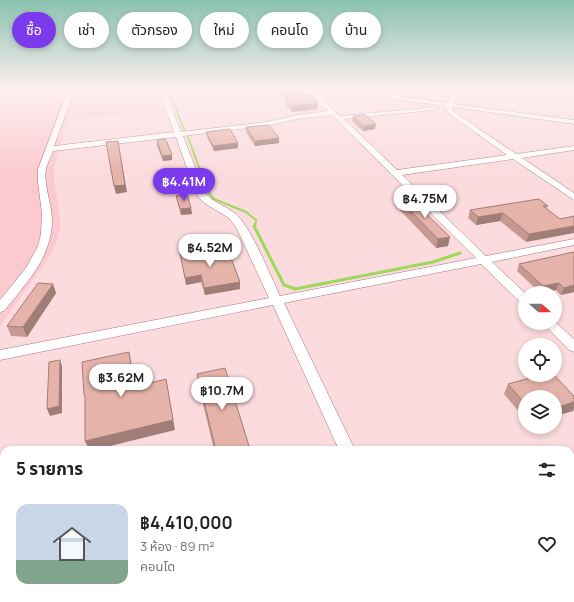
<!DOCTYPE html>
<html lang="th">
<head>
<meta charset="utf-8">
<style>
  body { margin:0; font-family:Manrope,"Noto Sans Thai",sans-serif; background:#f2f2f2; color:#222; height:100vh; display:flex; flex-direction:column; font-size:15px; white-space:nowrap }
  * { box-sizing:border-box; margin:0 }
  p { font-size:13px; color:#767676 }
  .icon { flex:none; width:22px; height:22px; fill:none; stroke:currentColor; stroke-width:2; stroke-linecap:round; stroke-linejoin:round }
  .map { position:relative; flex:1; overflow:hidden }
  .sheet { position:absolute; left:0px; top:446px; width:574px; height:156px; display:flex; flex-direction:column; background:#fff; border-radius:12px 12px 0 0; box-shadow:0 2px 6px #0003 }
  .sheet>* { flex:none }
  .top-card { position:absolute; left:12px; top:12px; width:550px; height:36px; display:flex; gap:8px }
  .needle { width:26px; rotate:111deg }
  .buttons { position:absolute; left:518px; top:286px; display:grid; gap:8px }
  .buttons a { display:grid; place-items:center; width:44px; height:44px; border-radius:50%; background:#fff; box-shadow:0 2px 6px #0003; font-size:20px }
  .price { position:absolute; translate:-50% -34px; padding:0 9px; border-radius:14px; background:#fff; color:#222; font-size:13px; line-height:26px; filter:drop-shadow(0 1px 2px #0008) }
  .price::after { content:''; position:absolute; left:50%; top:24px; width:12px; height:9px; margin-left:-6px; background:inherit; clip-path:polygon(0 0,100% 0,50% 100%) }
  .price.current { background:#7c3aed; color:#fff }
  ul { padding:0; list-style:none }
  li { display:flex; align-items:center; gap:12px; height:100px; padding:0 16px }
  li+li { border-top:1px solid #e0e0e0 }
  li span { display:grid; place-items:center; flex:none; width:112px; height:80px; border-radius:12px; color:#555 }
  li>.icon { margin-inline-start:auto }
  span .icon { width:48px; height:48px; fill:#fffc; stroke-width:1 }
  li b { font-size:17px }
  h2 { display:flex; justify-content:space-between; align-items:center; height:48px; padding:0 16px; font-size:17px }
  .pill { padding:0 14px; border-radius:18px; background:#fff; box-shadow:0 2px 6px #0003; font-size:14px; line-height:36px }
  .pill.current { background:#7c3aed; color:#fff }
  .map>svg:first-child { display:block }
</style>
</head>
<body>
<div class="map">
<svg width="574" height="602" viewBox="0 0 574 602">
  <rect width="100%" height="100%" fill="#fbdbde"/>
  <g fill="#fbcacf">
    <polygon points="0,88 78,88 54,167 54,178 61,225 57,240 51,254 0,326"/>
    <polygon points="79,88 154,88 161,110 70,119"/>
  </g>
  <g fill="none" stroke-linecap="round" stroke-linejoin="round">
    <g stroke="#9ed85b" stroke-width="2">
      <polyline points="168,89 171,97"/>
      <polyline points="172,99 185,132"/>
      <polyline points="188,137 208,192 214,199 246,212 256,220 255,227"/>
    </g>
    <polyline stroke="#9ed85b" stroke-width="3" points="254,226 284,285 295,289 433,262 460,253"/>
    <g stroke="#a3747a" stroke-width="1">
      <g id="minor">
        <path d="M69 88H75L54 146 174 132 158 88H164L181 132 266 122 297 115 328 111 305 88H312L340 116 435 107V109L433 110 344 119 397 170 507 155 448 113 445 106 320 88H341L447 103 455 88H461L453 104 574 120V124L452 107 453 111 516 154 574 146V150L522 158 574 193V200L513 159 402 175 486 256 574 239V245L492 262 525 293V304L521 303 481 264 284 303 355 450H339L273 305 0 360V350L269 298 237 229 229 218 204 203 196 194 176 137 53 151C51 157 48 162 46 168 43 185 52 203 52 220 52 257 26 284 4 311L0 312V300L26 268 38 246 41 234 42 214 38 182V169ZM332 115 476 258 280 296C270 275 252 229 236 214 226 206 214 203 205 193L183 136 266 126 297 119Z"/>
        <polygon points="563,88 574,88 574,91"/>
        <polygon points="555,322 574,339 574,352 569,350 543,323 555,323"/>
        <polygon points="0,538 4,539 4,559 0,558"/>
        <polygon points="61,598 84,598 86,602 63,602"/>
        <polygon points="409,598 429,598 431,602 411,602"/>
      </g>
    </g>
    <use href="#minor" fill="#fff" fill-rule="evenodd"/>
  </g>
  <g fill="#c69a92">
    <polygon points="280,88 300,88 305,96 318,109 292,112 285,104 285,99 280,93"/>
    <polygon points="353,116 375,129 363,131 352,121"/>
    <polygon points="246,127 279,143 255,146 246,132"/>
    <polygon points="206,132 238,148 214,151 207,137"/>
    <polygon points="157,141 172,155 172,160 163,161 157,146"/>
    <polygon points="176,196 191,208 192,214 181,215"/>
    <polygon points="400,200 448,246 436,248 399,209"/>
    <polygon points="548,206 526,242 500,221 476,225 468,218 470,210"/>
    <polygon points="574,252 574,292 561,295 556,290 543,293 540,293 517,271 519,264"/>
    <polygon points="180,253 193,254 240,282 240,289 205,295 201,282 186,285"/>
    <polygon points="53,284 56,293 27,337 11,336 7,326"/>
    <polygon points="197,374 249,450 214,450 199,387"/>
    <polygon points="508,384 574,396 574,410 573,411 555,416 555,397 525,397 525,419 504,394"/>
  </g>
  <g fill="#a17d77">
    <polygon points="318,103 318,109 292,112 292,106"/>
    <polygon points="376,124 375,129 363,131 364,126"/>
    <polygon points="279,138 279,143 255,146 255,141"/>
    <polygon points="118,141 127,192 116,194 114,186"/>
    <polygon points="238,143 238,148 214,151 213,146"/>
    <polygon points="172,155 172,160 163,161 162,156"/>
    <polygon points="191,208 192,214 181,215 180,209"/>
    <polygon points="503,213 500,221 476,225 478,217"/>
    <polygon points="574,226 574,233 526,242 529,234"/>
    <polygon points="450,237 448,246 436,248 438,239"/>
    <polygon points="201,275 201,282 186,285 185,278"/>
    <polygon points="240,282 240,289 205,295 204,288"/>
    <polygon points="559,283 556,290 541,293 543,286"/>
    <polygon points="53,284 56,293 27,337 23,327"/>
    <polygon points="574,285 574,292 561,295 564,288"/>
    <polygon points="129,352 131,362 136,396 134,387"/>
    <polygon points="60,360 62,366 62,413 50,416 47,409"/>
    <polygon points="166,379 175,430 94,450 89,450 85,441"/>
    <polygon points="574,402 573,411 555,416 555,408"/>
    <polygon points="249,446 249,450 234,450"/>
  </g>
  <g fill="#e6b3aa" stroke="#a17d77">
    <polygon points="281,88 300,88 305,96 310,95 318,103 292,106 285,98 289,98"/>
    <polygon points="365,115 376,124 364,126 353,116"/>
    <polygon points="269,125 279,138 255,141 246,127"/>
    <polygon points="230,129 238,143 213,146 206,132"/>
    <polygon points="161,139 166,140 172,155 162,156 157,141"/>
    <polygon points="118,141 125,185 114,186 106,142"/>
    <polygon points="187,194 191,208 180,209 176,196"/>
    <polygon points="411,199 450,237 438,239 400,200"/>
    <polygon points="539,199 548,206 543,206 560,219 574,216 574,226 529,234 503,213 478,217 470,210"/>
    <polygon points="228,250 240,282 204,288 201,275 185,278 180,253 192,251 193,254"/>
    <polygon points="574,252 574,285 564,288 559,283 543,286 519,264"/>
    <polygon points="38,283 53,284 23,327 7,326"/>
    <polygon points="129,352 134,387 166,379 173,420 85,441 85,395 84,395 82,362"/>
    <polygon points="60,360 59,406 47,409 49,362"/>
    <polygon points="225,368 249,446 234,450 216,450 197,374"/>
    <polygon points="541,375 554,375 574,396 574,402 555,408 555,397 525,397 525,404 508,384"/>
  </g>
  <linearGradient id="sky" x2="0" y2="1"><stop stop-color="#8ac2b0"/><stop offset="0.51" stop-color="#fdeff0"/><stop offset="1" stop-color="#fdeff0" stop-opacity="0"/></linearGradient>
  <rect width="574" height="173" fill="url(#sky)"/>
</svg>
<div class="buttons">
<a><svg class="needle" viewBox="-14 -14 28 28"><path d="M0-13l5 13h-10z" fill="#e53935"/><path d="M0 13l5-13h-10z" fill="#767676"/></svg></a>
<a><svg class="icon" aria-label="locate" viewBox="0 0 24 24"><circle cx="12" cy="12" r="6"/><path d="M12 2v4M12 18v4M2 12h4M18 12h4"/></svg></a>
<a><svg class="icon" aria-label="layers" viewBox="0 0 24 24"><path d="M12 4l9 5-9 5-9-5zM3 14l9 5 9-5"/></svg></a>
</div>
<b class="price current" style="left:184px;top:202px">฿4.41M</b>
<b class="price" style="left:425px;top:219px">฿4.75M</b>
<b class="price" style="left:210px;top:268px">฿4.52M</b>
<b class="price" style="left:121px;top:398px">฿3.62M</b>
<b class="price" style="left:222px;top:411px">฿10.7M</b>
<div class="top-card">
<a class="pill current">ซื้อ</a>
<a class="pill">เช่า</a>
<a class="pill">ตัวกรอง</a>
<a class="pill">ใหม่</a>
<a class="pill">คอนโด</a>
<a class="pill">บ้าน</a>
</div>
<section class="sheet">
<h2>5 รายการ<svg class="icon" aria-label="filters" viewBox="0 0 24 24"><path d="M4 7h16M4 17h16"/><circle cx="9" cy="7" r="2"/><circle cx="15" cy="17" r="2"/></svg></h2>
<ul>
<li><span style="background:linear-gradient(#c9d6e8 70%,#7fa58c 0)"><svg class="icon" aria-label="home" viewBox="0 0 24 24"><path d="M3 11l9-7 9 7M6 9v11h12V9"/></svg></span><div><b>฿4,410,000</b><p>3 ห้อง · 89 m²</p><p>คอนโด</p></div><svg class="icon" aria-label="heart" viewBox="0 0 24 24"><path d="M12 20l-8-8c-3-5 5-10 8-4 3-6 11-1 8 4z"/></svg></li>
</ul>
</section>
</div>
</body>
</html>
